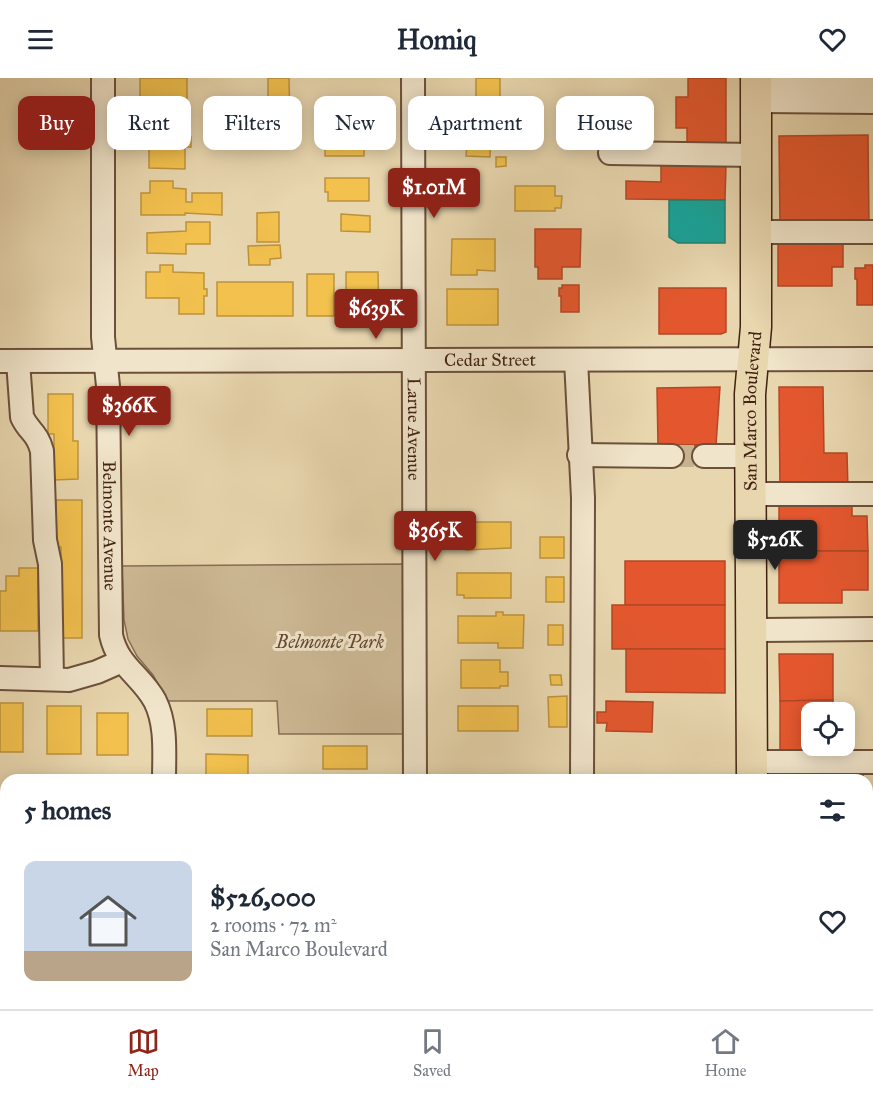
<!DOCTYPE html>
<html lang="en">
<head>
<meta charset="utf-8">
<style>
  body { margin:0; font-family:"IM FELL Great Primer",serif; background:#f6f6f7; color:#1f2937; height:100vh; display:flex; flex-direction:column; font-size:22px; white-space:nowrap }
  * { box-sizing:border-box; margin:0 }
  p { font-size:20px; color:#747a83 }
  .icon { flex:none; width:33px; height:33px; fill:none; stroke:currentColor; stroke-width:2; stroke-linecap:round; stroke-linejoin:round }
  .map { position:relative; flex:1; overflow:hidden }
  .side { position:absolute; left:0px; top:696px; width:873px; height:236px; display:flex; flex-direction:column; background:#fff; border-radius:18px 18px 0 0; box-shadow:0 3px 15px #0003 }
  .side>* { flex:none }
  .top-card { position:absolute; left:18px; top:18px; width:837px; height:54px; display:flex; gap:12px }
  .tools { position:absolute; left:801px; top:624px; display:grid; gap:12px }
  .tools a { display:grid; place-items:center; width:54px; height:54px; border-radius:12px; background:#fff; box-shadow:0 3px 15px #0003; font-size:30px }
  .price { position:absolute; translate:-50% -51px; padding:0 14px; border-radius:6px; background:#8f2418; color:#fff; font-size:20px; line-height:39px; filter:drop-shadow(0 2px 3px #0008) }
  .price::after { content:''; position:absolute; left:50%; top:36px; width:18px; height:14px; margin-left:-9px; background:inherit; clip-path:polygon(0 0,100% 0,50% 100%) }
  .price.active { background:#222; color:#fff }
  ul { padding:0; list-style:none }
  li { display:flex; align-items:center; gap:18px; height:150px; padding:0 24px }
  li span { display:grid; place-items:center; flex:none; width:168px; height:120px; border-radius:12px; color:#555 }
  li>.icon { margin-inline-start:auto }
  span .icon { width:72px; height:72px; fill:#fffc; stroke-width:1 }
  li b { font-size:26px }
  h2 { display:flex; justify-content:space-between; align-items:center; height:72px; padding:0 24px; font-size:26px }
  .pill { padding:0 21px; border-radius:12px; background:#fff; box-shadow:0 3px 15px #0003; font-size:21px; line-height:54px }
  .pill.active { background:#8f2418; color:#fff }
  header { display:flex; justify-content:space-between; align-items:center; height:78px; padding:0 24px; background:#fff; font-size:27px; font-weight:700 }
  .dock { display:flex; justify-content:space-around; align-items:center; height:84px; border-top:2px solid #e0e1e3; background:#fff; font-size:16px; color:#747a83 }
  .dock a { display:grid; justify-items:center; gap:3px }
  .dock .active { color:#8f2418 }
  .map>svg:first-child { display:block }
</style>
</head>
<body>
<header><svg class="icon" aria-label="menu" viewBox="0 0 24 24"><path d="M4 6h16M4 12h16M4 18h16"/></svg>Homiq<svg class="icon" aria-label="heart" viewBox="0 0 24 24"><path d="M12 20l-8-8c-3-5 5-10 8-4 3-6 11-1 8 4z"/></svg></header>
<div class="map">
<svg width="873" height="931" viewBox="0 0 873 931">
  <rect width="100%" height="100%" fill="#e8d6ae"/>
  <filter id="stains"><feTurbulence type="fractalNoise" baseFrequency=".00333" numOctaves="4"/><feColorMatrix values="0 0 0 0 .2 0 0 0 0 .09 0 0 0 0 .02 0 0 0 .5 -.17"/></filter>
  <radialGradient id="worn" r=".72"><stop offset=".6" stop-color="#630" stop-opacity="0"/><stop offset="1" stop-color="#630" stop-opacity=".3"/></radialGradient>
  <polygon fill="#ccb894" stroke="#876e54" stroke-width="1.5" points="407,486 408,656 279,656 277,623 168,623 153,597 137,578 128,561 124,542 122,488"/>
  <g fill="#f2c14e" stroke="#bd923c" stroke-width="1.5">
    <polygon points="140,0 187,0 187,29 140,28"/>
    <polygon points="268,0 289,0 290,48 268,49"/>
    <rect x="476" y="0" width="24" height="30"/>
    <polygon points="325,21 365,21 364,78 325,78"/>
    <polygon points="459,50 491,50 490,79 466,78 467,66 459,66"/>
    <polygon points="149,52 163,52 163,59 191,59 191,69 185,69 185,91 149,90"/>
    <polygon points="496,79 506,79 506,88 496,89"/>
    <polygon points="325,100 369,100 369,123 328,123 328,114 325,114"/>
    <polygon points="150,103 173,103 173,110 186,111 186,124 192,124 192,115 222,115 222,137 185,135 185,137 141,137 141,115 150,115"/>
    <polygon points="515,108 555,108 555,118 562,118 561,130 555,130 555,133 515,133"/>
    <polygon points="279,134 279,164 257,164 257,135"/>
    <polygon points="341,136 370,138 370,154 341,153"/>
    <polygon points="186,144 210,144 210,166 186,166 186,176 147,175 147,155 186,153"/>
    <polygon points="452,161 495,161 495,193 477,192 477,197 451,197"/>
    <polygon points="280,167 281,180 270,181 270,187 249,187 248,168"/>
    <polygon points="160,187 173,187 173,194 204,195 204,211 207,211 207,218 204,218 204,236 179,236 179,220 146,220 146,194 160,194"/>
    <polygon points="346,194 378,194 379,239 346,239"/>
    <rect x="307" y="196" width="27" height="42"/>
    <rect x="217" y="204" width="76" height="34"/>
    <rect x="447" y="211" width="51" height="36"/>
    <polygon points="48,316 73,316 73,363 78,363 78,401 54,402 54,356 48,356"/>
    <polygon points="56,422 82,422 82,560 61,560 61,469 56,469"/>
    <polygon points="464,444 511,444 511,470 466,472 466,468 457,468 457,446 464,446"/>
    <rect x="540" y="459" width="24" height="21"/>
    <polygon points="19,490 38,490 38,553 0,553 0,513 6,513 6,498 19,498"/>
    <polygon points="457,495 511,495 511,520 464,520 464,517 457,517"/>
    <rect x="546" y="499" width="18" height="25"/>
    <polygon points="496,534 503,534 503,537 524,537 523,570 498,570 498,565 458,565 458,538 496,538"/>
    <rect x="548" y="547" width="15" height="20"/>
    <polygon points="461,582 500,582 500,594 508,594 508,608 500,608 500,610 461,610"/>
    <polygon points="550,597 561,597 562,607 551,607"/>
    <polygon points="567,618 567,649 549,649 548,619"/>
    <rect x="0" y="625" width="23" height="49"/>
    <rect x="47" y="628" width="34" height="48"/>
    <rect x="458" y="628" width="60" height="25"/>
    <rect x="207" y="631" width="45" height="27"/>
    <rect x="97" y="635" width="31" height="42"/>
    <rect x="323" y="668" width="44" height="23"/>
    <polygon points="206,676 248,677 248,702 206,702"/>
  </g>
  <g fill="#e4572e" stroke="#b34726" stroke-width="1.5">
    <polygon points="688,0 726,0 726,68 687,68 687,50 676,50 676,19 688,19"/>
    <polygon points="868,57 869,147 780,147 779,58"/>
    <polygon points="661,86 726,87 725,122 626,121 626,103 661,104"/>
    <polygon points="535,151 581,151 580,189 562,189 562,201 538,201 538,189 535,189"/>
    <polygon points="778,160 843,160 843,189 832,189 832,208 778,208"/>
    <polygon points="865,187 873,187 873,227 857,227 857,201 855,201 855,190 865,190"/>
    <polygon points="562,207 579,207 579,234 561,234 561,218 559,218 559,210 562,210"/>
    <polygon points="659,210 726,210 726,254 721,256 659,256"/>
    <polygon points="720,309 716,367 658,367 657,310"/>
    <polygon points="779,309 823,309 824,375 847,375 848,411 780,412"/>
    <rect x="672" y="367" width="32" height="15"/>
    <polygon points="779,422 852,422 852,438 867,438 868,473 779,473"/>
    <polygon points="779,473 868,473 868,512 842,512 842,525 779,525"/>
    <rect x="625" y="483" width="100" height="44"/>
    <rect x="612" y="527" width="113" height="44"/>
    <polygon points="626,571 725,571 725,615 626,614"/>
    <polygon points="779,576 833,576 833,622 780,623"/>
    <polygon points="833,622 833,634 812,634 812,668 833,668 833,679 780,679 780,623"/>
    <polygon points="606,623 653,624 652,654 606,653 607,645 597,645 597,634 606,634"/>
    <rect x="779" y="690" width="84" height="12"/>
  </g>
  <g fill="#e377a8" stroke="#b35e7b" stroke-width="1.5">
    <polygon points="0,875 6,875 6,926 383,926 383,931 0,931"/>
    <polygon points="867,894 873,897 873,931 804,931 804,926 867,926"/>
    <rect x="585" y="926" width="132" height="5"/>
  </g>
  <polygon fill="#17a398" stroke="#247d70" stroke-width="1.5" points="669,122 725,122 725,165 678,165 669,159"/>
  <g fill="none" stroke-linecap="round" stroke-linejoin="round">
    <polyline stroke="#c7b28f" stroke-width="22" stroke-dasharray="22 11" stroke-linecap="butt" points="672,378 704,378"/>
    <g stroke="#6c503a" stroke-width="26">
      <g id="minor">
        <path id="s1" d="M103 0V259L108 308 111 557C118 589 141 597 155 623 167 647 164 676 164 702"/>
        <path id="s2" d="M413 0 415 702"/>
        <polyline points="756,2 873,2"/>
        <polyline points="756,23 873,24"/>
        <polyline points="610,75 756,77"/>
        <polyline points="756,154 873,154"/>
        <polyline points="576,282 583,420 582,702"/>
        <path id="s3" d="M0 283 873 281"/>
        <path d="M18 283 22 339C29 354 37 354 42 373L45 462 50 486 52 601"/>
        <polyline points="579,377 672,378"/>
        <polyline points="704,378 750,378"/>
        <polyline points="751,416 873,416"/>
        <polyline points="751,552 873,551"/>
        <polyline points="0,600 69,602 97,594 122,583"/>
        <polyline points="752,684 873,684"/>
        <polyline points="867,817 873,817"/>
        <polyline points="0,820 6,820"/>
        <polyline points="415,931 415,926"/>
        <polyline points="569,931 569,926"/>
      </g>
    </g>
    <g stroke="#422313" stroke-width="33">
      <g id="major">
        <path id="s4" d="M752 702 750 316 756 249V0"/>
        <polyline points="753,926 753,931"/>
      </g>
    </g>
    <use href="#minor" stroke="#f0e4ca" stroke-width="22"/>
    <use href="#major" stroke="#e8d6ae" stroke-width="30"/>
  </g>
  <g text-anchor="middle" stroke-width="6" stroke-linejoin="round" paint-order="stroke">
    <g font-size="18" fill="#422313" stroke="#f0e4ca">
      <text dy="6" stroke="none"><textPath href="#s3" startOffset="490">Cedar Street</textPath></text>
      <text dy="6" stroke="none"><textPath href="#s4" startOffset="369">San Marco Boulevard</textPath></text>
      <text dy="6" stroke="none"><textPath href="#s2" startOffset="351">Larue Avenue</textPath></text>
      <text dy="6" stroke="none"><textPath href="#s1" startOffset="448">Belmonte Avenue</textPath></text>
    </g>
    <g font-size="18" font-style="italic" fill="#644833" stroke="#f0e4ca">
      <text x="330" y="570">Belmonte Park</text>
    </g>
  </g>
  <rect width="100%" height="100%" filter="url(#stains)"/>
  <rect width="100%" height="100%" fill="url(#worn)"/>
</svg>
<div class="tools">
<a><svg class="icon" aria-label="locate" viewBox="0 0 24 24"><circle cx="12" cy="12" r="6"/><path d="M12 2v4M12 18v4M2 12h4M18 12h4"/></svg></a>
</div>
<b class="price" style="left:434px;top:141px">$1.01M</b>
<b class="price" style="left:376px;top:262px">$639K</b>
<b class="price" style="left:129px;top:359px">$366K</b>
<b class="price" style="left:435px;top:484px">$365K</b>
<b class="price active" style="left:775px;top:493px">$526K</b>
<div class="top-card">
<a class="pill active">Buy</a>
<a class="pill">Rent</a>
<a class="pill">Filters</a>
<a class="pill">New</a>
<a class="pill">Apartment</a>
<a class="pill">House</a>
</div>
<section class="side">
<h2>5 homes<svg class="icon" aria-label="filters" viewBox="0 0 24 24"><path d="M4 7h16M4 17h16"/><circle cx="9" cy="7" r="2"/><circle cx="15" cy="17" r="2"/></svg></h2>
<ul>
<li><span style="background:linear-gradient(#c9d6e8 75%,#b9a48a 0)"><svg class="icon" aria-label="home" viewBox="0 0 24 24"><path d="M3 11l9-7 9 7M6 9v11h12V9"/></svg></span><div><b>$526,000</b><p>2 rooms · 72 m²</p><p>San Marco Boulevard</p></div><svg class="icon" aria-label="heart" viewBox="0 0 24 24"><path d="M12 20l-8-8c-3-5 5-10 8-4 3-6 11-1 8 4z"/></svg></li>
</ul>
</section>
</div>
<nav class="dock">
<a class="active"><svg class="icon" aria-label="map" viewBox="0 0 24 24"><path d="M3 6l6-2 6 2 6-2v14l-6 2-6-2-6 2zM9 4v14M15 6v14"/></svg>Map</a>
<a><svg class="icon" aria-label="saved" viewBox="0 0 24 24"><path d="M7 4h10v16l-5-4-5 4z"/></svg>Saved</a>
<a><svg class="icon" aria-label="home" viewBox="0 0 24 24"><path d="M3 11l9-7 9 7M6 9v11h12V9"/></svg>Home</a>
</nav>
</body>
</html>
